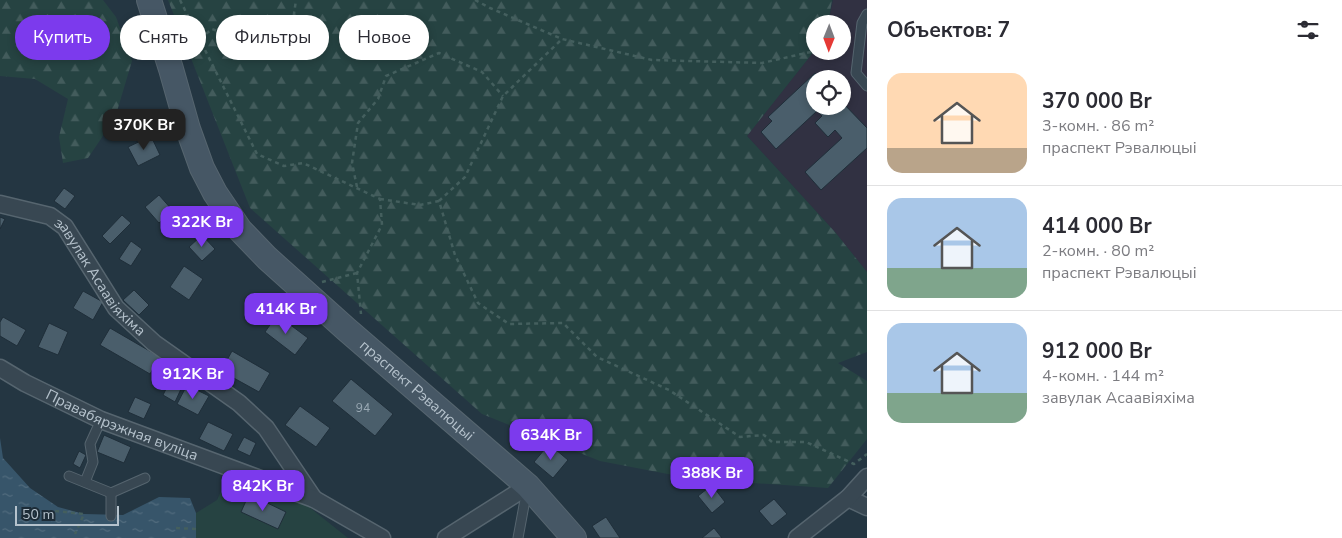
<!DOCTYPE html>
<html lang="ru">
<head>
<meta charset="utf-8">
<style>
  body { margin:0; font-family:"Nunito Sans",sans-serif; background:#f7f7f7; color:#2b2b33; height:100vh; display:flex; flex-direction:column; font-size:19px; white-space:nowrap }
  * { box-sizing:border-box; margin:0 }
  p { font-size:16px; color:#7c7c81 }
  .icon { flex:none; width:28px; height:28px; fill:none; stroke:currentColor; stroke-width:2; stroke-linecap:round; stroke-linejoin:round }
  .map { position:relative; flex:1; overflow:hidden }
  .panel { display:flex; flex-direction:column; background:#fff; width:475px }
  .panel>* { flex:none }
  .hud { position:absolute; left:15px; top:15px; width:475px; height:45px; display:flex; gap:10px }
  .needle { width:32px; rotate:181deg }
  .tools { position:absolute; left:806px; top:15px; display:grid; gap:10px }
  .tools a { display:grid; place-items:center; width:45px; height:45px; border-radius:50%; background:#fff; box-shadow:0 2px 8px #0003; font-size:25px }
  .scale { position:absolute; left:15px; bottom:12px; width:104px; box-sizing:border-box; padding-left:5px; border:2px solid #b5c2cc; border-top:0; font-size:14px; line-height:18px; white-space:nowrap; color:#b5c2cc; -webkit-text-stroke:4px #1d2c37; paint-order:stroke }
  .price { position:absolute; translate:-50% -42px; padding:0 11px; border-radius:10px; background:#7c3aed; color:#fff; font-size:16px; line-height:32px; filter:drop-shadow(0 1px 2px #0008) }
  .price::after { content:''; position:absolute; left:50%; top:30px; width:15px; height:11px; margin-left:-8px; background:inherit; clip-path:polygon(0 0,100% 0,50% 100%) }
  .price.on { background:#222; color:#fff }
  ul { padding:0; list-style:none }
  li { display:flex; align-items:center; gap:15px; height:125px; padding:0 20px }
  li+li { border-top:1px solid #e1e1e2 }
  li span { display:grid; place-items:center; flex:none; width:140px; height:100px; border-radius:15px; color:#555 }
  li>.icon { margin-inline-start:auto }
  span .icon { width:60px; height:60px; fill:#fffc; stroke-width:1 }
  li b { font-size:21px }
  h2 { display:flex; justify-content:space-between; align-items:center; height:60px; padding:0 20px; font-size:21px }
  .tag { padding:0 18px; border-radius:22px; background:#fff; box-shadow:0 2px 8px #0003; font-size:18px; line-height:45px }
  .tag.on { background:#7c3aed; color:#fff }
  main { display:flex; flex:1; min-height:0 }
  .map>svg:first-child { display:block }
</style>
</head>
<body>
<main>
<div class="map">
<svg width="867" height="538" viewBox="0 0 867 538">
  <defs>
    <pattern id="forest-firs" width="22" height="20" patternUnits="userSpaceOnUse" patternTransform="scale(1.25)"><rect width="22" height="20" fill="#264342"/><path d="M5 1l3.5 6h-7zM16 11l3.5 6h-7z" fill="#435c5c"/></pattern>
    <pattern id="water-ripples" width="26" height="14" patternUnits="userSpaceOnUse" patternTransform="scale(1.25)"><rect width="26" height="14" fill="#37556a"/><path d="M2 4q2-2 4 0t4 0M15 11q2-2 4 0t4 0" fill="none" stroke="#526c7e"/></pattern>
  </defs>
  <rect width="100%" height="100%" fill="#243642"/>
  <path fill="#313142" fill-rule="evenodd" d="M833 0H867V272L835 232 747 136 815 50 842 51V24H828ZM815 79H842V106H815Z"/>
  <g fill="url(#forest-firs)">
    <polygon points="0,0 103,0 116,17 132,61 115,118 88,158 63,163 59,137 68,99 35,79 0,76"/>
    <polygon points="168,0 832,0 828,24 815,24 815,50 747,136 835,232 867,272 867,352 838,363 867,381 867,439 828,488 694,479 600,461 482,414 250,208"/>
  </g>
  <polygon fill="#264342" points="228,476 304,503 348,538 196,538 196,513 217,500"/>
  <polygon fill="url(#water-ripples)" points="0,438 3,458 30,488 58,507 84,514 123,515 159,497 190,498 196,513 196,538 0,538"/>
  <g fill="#4a5e6b" stroke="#1f2e39">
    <polygon points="815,73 821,79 815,79 815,106 842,106 842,102 867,128 867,148 821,190 805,172 842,138 835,130 828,137 815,123 822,116 817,111 776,149 761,132 772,121 768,117"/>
    <polygon points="142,118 151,134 137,142 128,125"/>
    <polygon points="151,136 160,155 138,166 128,147"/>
    <polygon points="64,188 75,196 65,209 54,201"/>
    <polygon points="159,195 173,211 159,223 145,207"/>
    <polygon points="122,215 131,223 110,244 102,236"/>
    <polygon points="0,217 5,219 0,229"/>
    <polygon points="202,235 215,249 202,261 189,247"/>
    <polygon points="131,241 142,249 131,266 119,259"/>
    <polygon points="184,266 203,279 189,300 170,287"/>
    <polygon points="134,290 149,305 139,315 123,300"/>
    <polygon points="83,291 103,302 93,320 73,308"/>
    <polygon points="277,315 308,338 295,355 265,332"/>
    <polygon points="3,317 26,330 17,346 0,336 0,322"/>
    <polygon points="49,323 68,332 58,355 38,347"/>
    <polygon points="110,328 160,357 150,374 100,345"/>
    <polygon points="232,351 270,373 259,392 221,371"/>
    <polygon points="351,379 393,414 375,436 332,401"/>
    <polygon points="169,383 181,389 175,402 163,395"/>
    <polygon points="187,385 209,396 198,415 177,404"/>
    <polygon points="135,397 151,404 144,419 128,412"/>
    <polygon points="300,406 330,428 316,447 285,425"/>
    <polygon points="208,422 233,434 224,451 199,439"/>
    <polygon points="104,435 131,447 124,463 97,452"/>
    <polygon points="244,437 256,443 250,456 237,450"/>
    <polygon points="549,444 568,460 553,478 534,462"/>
    <polygon points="79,451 86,455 80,468 73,464"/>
    <polygon points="712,485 725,502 712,513 698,496"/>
    <polygon points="249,494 286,512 278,529 241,512"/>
    <polygon points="774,499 787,514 772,526 759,511"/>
    <polygon points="606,517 620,538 600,538 592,526"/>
    <polygon points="714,528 722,538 702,538"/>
  </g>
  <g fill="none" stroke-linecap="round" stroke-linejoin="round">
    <g stroke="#56656f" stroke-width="11">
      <g id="service">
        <polyline points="867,14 862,23 856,73 867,86"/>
        <polyline points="69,476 111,493 145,478"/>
        <polyline points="85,482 93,462 90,444 101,420"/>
        <polyline points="111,493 111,516"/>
        <polyline points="518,538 527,489"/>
      </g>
    </g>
    <g stroke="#56656f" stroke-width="19">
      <g id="minor">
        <path id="s1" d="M0 204 50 216 65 227 116 308 154 343 239 403 266 428 314 499"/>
        <path id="s2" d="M0 368 25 383 101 420 314 499 382 538"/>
        <polyline points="848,498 867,507"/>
        <polyline points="446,538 528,486"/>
        <polyline points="797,538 848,498 867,477"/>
      </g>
    </g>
    <g stroke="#56656f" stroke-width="26">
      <g id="secondary">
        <path id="s3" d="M149 0 171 69 188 129 202 168 215 193 240 230 267 258 346 329 528 486 574 538"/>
      </g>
    </g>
    <g stroke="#445f5e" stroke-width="2.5" stroke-dasharray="4 4" stroke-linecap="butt">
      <polyline points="180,0 257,154 284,166 303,163 380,199 382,225 357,273 361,314"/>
      <polyline points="475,0 490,8 562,39 652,60 762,63 815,51"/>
      <polyline points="200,39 212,29 255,45 293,21 296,0"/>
      <polyline points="357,187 352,163 358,123 378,99 386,76 439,53 482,72 503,96"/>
      <polyline points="380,199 420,205 439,201 455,255 478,303 509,324 563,323 597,357 669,390 740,437 764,435 772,442 806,442 854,464 867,454"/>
      <polyline points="439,201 465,177 503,96 562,39"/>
      <polyline points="322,282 357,273"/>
      <polyline points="55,511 84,514 75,534"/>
      <polyline points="176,528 196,529"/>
    </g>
    <use href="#service" stroke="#384752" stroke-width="9"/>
    <use href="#minor" stroke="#384752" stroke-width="16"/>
    <use href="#secondary" stroke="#465765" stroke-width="24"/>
  </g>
  <g text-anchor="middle" stroke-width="4" stroke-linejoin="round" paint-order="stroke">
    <g font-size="12" fill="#9aa9b4">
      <text x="363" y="412">94</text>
    </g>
    <g font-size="15" fill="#b5c2cc" stroke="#1d2c37">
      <text dy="5" stroke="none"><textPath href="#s1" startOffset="131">завулак Асаавіяхіма</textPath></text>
      <text dy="5" stroke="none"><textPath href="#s3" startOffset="488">праспект Рэвалюцыі</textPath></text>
      <text dy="5" stroke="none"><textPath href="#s2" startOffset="135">Правабярэжная вуліца</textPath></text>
    </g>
  </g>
</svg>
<div class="tools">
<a><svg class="needle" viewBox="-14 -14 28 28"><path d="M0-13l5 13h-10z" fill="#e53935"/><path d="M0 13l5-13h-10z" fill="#7c7c81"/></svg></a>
<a><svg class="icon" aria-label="locate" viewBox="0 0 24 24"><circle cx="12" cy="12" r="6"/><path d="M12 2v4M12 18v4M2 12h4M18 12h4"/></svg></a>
</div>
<div class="scale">50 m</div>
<b class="price on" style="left:144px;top:151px">370K Br</b>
<b class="price" style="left:202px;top:248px">322K Br</b>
<b class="price" style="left:286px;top:335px">414K Br</b>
<b class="price" style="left:193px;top:400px">912K Br</b>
<b class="price" style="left:551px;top:461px">634K Br</b>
<b class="price" style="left:712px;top:499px">388K Br</b>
<b class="price" style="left:263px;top:512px">842K Br</b>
<div class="hud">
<a class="tag on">Купить</a>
<a class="tag">Снять</a>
<a class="tag">Фильтры</a>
<a class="tag">Новое</a>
</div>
</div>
<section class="panel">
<h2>Объектов: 7<svg class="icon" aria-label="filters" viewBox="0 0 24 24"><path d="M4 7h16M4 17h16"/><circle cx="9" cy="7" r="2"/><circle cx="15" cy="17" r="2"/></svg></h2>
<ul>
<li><span style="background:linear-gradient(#ffd9b3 75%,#b9a48a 0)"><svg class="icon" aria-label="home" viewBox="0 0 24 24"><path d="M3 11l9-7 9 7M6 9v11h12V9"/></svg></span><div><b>370 000 Br</b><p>3-комн. · 86 m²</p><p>праспект Рэвалюцыі</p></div></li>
<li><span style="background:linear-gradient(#a9c7e8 70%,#7fa58c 0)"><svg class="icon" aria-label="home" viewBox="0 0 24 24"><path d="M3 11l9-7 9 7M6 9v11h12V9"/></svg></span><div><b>414 000 Br</b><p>2-комн. · 80 m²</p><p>праспект Рэвалюцыі</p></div></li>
<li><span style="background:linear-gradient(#a9c7e8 70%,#7fa58c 0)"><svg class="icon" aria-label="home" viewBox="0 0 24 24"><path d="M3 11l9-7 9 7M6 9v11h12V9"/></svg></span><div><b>912 000 Br</b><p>4-комн. · 144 m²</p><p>завулак Асаавіяхіма</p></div></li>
</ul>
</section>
</main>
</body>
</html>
